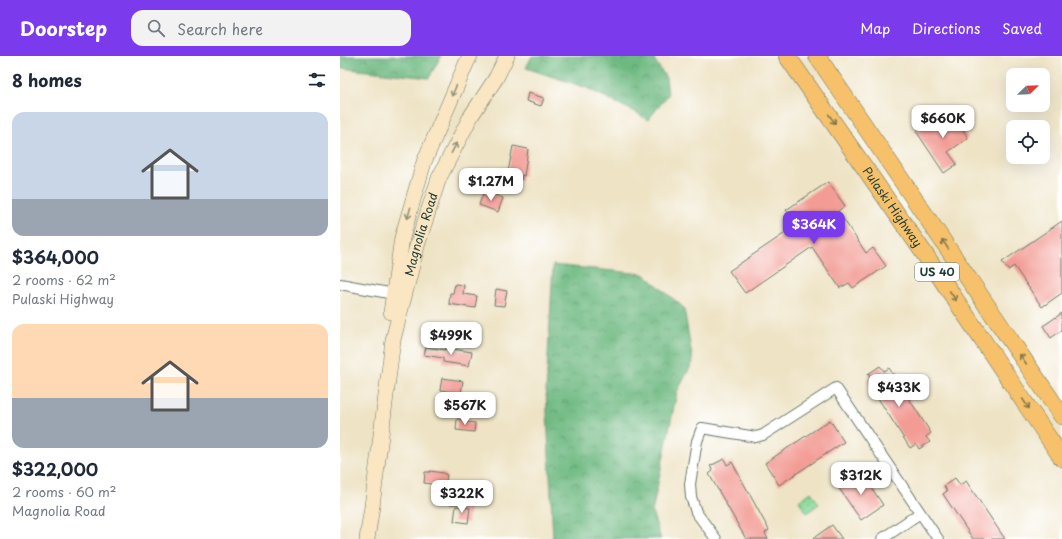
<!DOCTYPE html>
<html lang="en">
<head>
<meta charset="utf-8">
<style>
  body { margin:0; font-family:"Playpen Sans",sans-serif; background:#f2f2f3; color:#1f2937; height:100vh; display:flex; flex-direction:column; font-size:15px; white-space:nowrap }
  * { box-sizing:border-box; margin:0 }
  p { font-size:13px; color:#747a83 }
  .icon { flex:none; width:22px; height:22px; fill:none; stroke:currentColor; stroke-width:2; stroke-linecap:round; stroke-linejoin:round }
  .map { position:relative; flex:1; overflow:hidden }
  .side { display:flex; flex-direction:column; background:#fff; width:340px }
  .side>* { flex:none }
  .needle { width:26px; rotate:67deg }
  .fabs { position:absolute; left:666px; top:12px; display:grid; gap:8px }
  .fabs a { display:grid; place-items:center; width:44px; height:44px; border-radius:8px; background:#fff; box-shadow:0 4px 16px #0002; font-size:20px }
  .price { position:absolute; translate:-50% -34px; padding:0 9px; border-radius:8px; background:#fff; color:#222; font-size:13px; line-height:26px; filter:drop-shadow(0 1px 2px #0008) }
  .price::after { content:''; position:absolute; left:50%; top:24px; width:12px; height:9px; margin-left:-6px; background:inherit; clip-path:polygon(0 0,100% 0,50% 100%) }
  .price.active { background:#7c3aed; color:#fff }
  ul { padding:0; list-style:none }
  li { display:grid; align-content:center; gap:8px; height:212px; padding:0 12px }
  li span { display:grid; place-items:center; height:124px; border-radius:12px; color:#555 }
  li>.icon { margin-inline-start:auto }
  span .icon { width:72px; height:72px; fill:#fffc; stroke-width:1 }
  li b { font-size:17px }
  h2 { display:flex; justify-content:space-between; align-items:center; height:48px; padding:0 12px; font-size:17px }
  header { display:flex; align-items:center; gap:24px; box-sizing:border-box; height:56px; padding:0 20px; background:#7c3aed; color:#fff }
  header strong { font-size:19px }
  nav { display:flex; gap:22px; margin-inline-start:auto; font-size:14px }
  .search { width:280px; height:36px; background:#f2f2f3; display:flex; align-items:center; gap:10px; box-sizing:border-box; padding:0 14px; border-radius:12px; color:#747a83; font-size:15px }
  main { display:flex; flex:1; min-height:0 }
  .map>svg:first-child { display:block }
</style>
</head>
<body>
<header>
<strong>Doorstep</strong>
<div class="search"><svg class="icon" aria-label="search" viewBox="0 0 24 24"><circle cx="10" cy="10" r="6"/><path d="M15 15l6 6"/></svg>Search here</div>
<nav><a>Map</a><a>Directions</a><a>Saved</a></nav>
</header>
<main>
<section class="side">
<h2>8 homes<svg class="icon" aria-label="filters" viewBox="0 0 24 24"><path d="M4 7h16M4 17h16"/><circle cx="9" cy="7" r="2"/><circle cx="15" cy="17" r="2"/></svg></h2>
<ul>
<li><span style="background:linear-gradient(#c9d6e8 70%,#9aa5b1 0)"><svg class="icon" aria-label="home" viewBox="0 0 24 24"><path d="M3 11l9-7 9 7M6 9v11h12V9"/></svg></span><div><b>$364,000</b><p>2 rooms · 62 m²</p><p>Pulaski Highway</p></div></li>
<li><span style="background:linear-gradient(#ffd9b3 60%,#9aa5b1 0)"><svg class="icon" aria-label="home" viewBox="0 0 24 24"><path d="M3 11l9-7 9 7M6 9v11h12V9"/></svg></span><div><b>$322,000</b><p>2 rooms · 60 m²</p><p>Magnolia Road</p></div></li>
</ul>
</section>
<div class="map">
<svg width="722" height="483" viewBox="0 0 722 483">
  <defs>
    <pattern id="grass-dots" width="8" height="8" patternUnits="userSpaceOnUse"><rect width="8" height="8" fill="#88d999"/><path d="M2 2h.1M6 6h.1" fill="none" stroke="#75bb84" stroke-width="1.8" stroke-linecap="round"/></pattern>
    <pattern id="forest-crowns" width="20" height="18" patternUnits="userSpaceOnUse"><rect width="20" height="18" fill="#6eb981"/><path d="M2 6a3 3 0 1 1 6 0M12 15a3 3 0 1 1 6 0" fill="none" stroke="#5a986a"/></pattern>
  </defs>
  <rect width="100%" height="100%" fill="#fff"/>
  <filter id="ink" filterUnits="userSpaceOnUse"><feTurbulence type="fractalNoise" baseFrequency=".025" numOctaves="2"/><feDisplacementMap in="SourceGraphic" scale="8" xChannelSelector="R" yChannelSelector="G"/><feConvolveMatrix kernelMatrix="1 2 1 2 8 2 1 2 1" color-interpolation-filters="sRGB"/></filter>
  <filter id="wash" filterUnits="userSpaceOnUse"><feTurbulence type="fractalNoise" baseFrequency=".012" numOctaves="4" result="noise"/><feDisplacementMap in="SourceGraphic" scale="16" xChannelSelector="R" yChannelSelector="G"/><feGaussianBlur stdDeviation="0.9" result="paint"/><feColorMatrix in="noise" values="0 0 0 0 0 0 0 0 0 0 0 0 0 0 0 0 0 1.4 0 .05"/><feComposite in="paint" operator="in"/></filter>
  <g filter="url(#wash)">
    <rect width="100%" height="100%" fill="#eee3c5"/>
    <polygon fill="url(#grass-dots)" stroke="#548b66" points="471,436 479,448 467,457 459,445"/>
    <g fill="url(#forest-crowns)" stroke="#467b5a">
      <polygon points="0,0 101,0 89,22 0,12"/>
      <polygon points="192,0 312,0 326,22 328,39 308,64 297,57 247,32 186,12"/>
      <polygon points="213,209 304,218 344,252 353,306 337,336 312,456 321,483 213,483 206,335"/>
    </g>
    <g id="blocks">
      <g fill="#f39c95">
        <polygon points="188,37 204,42 201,50 186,45"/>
        <polygon points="609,53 628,82 608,96 617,108 604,117 576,75"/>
        <polygon points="173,90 188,93 184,120 182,119 181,124 167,121"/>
        <polygon points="488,126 505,150 498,155 526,197 533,192 546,210 513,232 509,227 500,232 472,191 405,237 389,215 457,169 446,154"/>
        <polygon points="144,135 163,142 158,156 139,149"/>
        <polygon points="722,165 722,237 702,251 674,210 668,214 662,206"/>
        <polygon points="115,228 124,229 123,238 137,240 135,252 109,248 110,237 113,237"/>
        <polygon points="156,233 167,235 164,250 154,249"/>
        <polygon points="722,257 722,274 711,282 703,270"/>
        <polygon points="86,291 105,294 106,292 132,296 129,310 103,306 103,302 84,299"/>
        <polygon points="540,310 544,315 549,312 591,377 586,381 590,386 579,393 576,388 570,392 527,325 531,323 528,318"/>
        <polygon points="102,322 123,325 121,337 100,334"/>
        <polygon points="117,363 127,365 127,366 135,367 134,376 116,374"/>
        <polygon points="490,364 504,386 439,429 425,407"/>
        <polygon points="384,403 387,409 392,406 429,474 425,477 428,483 406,483 369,418 373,415 370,410"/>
        <polygon points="90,415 104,417 104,418 107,419 105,430 84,427 85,416 90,416"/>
        <polygon points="521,416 543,449 521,464 498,431"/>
        <polygon points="615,422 620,429 626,425 665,483 633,483 603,438 607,435 604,430"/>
        <polygon points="111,438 119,439 119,448 110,448"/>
        <polygon points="116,450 130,452 128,467 114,465"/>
        <polygon points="492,469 502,483 472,483"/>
      </g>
    </g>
  </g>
  <g filter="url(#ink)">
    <use href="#blocks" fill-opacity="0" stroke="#677767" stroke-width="1"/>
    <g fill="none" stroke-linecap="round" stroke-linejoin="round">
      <g stroke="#677767" stroke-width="12">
        <g id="minor">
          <polyline points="0,228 54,238"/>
          <polyline points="376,483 356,456 351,441 350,428 357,385 362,372 416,381 423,379 496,332 598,483"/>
          <polyline points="542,483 580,457"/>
        </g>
      </g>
      <g stroke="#677767" stroke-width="16">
        <g id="secondary">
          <polyline points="51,256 62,182 84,106 126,8 130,0"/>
          <path id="s1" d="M27 483 32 450 53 284 77 190 99 122 131 60 156 22 167 0"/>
        </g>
      </g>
      <g stroke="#677767" stroke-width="18">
        <g id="trunk">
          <path id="s2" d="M447 0 586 200 722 402"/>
          <polyline points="477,0 722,360"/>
        </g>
      </g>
      <use href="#minor" stroke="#fff" stroke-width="10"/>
      <use href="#secondary" stroke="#fbe6c4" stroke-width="15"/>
      <use href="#trunk" stroke="#f6c16b" stroke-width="17"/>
    </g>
    <defs><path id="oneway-shaft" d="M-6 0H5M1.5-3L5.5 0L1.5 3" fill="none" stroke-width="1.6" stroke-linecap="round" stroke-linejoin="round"/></defs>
    <g stroke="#8d927c">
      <use href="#oneway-shaft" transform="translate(114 35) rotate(113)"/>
      <use href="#oneway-shaft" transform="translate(114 92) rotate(-63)"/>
      <use href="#oneway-shaft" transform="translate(69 157) rotate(106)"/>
    </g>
    <g stroke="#80784d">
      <use href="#oneway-shaft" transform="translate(492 63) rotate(55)"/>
      <use href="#oneway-shaft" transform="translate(605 188) rotate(-124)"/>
      <use href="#oneway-shaft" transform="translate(613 240) rotate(56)"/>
      <use href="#oneway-shaft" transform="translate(683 303) rotate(-124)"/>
      <use href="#oneway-shaft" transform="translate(686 348) rotate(56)"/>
    </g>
  </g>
  <g text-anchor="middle" stroke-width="3.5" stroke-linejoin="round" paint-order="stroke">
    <rect fill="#fff" stroke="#627771" stroke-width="1" x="575" y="207" width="44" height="18" rx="3"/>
    <g font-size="11" font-weight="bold" fill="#1f3d34">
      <text x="597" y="220">US 40</text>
    </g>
    <g font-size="12" fill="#1f3d34" stroke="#fff">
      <text dy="4" stroke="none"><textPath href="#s2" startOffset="184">Pulaski Highway</textPath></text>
      <text dy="4" stroke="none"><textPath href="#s1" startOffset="310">Magnolia Road</textPath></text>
    </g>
  </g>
</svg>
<div class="fabs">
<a><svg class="needle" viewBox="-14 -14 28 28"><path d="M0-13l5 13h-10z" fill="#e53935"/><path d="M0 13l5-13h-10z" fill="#747a83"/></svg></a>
<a><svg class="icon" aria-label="locate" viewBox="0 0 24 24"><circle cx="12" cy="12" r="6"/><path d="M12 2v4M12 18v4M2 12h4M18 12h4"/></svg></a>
</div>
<b class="price" style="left:603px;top:83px">$660K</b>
<b class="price" style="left:151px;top:146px">$1.27M</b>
<b class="price active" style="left:474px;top:189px">$364K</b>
<b class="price" style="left:111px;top:300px">$499K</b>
<b class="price" style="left:559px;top:352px">$433K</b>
<b class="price" style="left:125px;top:370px">$567K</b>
<b class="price" style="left:521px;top:440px">$312K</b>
<b class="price" style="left:122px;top:458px">$322K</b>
</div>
</main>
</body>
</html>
